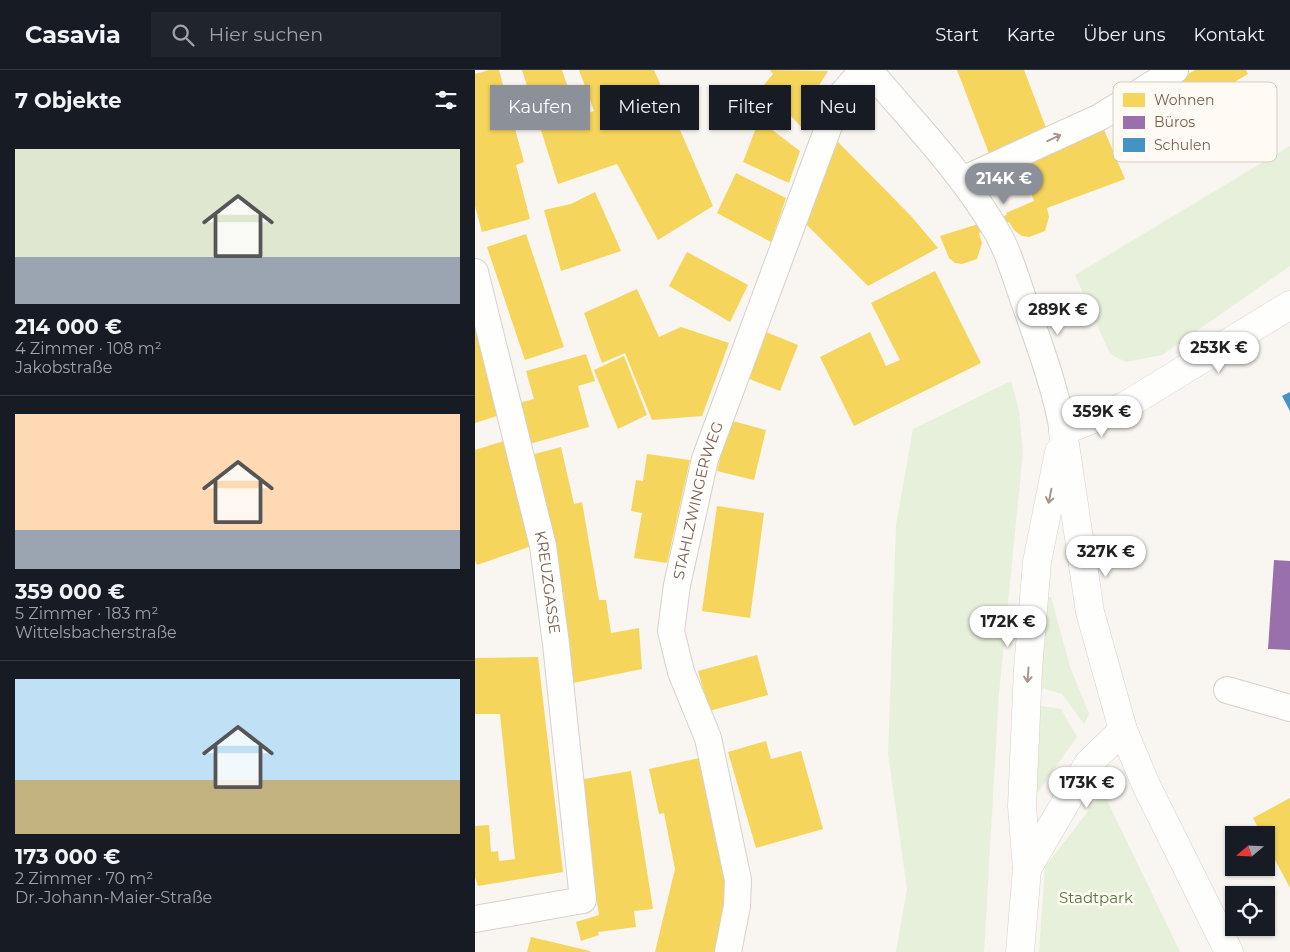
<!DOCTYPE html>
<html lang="de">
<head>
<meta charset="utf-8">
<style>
  body { margin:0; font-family:Montserrat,sans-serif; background:#20242c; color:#f1f3f6; height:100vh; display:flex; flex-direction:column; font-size:19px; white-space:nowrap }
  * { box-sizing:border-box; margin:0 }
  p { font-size:16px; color:#9ea1a6 }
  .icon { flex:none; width:28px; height:28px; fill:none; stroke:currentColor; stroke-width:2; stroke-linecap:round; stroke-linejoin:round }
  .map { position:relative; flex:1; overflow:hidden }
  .details { display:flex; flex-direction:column; background:#171b24; width:475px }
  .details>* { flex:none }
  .guide { position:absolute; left:15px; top:15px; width:475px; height:45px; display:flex; gap:10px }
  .needle { width:32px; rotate:251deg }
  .tools { position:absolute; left:750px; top:756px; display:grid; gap:10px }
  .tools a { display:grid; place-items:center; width:50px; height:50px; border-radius:0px; background:#171b24; box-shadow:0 1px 4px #0004; font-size:25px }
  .price { position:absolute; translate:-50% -42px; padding:0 11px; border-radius:18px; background:#fff; color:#222; font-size:16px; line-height:32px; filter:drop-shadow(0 1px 2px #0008) }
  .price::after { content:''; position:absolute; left:50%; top:30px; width:15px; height:11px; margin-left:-8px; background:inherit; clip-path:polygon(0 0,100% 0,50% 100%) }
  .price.selected { background:#8c9099; color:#fff }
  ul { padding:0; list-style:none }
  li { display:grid; align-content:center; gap:10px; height:265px; padding:0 15px }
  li+li { border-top:1px solid #363941 }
  li span { display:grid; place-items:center; height:155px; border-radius:0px; color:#555 }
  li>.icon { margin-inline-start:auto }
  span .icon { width:90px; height:90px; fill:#fffc; stroke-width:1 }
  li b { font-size:21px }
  h2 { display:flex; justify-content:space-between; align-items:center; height:60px; padding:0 15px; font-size:21px }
  .tag { padding:0 18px; border-radius:0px; background:#171b24; box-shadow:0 1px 4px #0004; font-size:18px; line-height:45px }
  .tag.selected { background:#8c9099; color:#fff }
  header { display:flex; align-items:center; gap:30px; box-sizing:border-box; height:70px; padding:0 25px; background:#171b24; border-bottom:1px solid #363941 }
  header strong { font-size:24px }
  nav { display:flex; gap:28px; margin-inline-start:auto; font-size:18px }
  .search { width:350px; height:45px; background:#20242c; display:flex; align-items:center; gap:12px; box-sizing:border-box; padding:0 18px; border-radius:0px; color:#9ea1a6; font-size:19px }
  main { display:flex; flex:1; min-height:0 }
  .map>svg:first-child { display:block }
</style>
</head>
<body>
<header>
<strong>Casavia</strong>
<div class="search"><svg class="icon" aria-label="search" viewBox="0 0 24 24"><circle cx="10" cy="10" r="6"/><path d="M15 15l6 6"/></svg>Hier suchen</div>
<nav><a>Start</a><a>Karte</a><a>Über uns</a><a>Kontakt</a></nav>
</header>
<main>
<section class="details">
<h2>7 Objekte<svg class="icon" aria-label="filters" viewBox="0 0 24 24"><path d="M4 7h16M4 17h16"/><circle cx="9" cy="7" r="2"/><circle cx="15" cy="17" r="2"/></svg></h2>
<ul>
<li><span style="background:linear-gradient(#dfe7d0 70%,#9aa5b1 0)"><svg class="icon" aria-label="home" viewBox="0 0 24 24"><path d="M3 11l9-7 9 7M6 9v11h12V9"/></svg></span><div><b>214 000 €</b><p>4 Zimmer · 108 m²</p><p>Jakobstraße</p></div></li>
<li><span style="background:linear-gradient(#ffd9b3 75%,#9aa5b1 0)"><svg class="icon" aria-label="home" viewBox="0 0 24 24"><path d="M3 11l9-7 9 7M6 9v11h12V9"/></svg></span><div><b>359 000 €</b><p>5 Zimmer · 183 m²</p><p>Wittelsbacherstraße</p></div></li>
<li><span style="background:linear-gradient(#bfe0f5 65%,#c2b280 0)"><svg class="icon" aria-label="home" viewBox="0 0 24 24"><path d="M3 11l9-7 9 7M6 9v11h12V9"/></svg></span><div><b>173 000 €</b><p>2 Zimmer · 70 m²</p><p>Dr.-Johann-Maier-Straße</p></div></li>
</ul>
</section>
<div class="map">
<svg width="815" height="882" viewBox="0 0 815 882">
  <rect width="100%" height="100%" fill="#f9f5f0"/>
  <g fill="#e7f0db">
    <polygon points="815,76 815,196 687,285 651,292 635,284 600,205"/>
    <polygon points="536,311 544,341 548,382 524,623 509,882 421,882 432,819 413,684 421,455 438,359"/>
    <polygon points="571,527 576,527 595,597 614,644 609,654 587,624 566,618 562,611"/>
    <polygon points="561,635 586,639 602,667 557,730"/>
    <polygon points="628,722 705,882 564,882 570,797"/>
  </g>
  <g fill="#f6d55c">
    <polygon points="14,0 24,0 49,92 41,95 55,149 7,162 0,136 0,4"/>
    <polygon points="47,0 87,0 103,47 119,41 104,0 179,0 238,136 183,170 142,94 83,114"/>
    <polygon points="295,0 353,1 340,22 330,61 288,16 298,4"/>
    <polygon points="482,0 549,0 573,63 515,86"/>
    <polygon points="720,0 771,0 773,4 714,39 730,66 699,85 683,58 662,70 647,43"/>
    <polygon points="284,50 325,81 314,113 268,92"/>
    <polygon points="627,55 650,109 572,138 574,147 570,161 554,167 547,166 539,160 534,152 504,163 507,173 502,189 487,194 480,193 474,188 465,166 532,145 531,143 559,131 544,90"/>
    <polygon points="363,72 436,146 463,178 393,216 329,152"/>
    <polygon points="261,103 311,128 296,172 242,143"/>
    <polygon points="120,122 146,181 86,201 69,140 96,134"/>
    <polygon points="51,164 89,277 50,290 12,177"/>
    <polygon points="212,182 273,215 255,252 194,216"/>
    <polygon points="460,201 506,293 379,356 345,287 395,262 411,296 425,290 396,233"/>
    <polygon points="162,219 184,267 206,257 254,273 227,346 177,350 150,283 127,293 109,243"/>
    <polygon points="0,258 25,345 0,353"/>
    <polygon points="291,262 323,275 305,321 272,308"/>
    <polygon points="111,284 120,311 103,316 114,357 51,375 40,334 59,329 51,301"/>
    <polygon points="149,286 172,345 143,359 119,300"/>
    <polygon points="254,350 291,360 279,410 242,401"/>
    <polygon points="32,370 62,474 2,495 0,490 0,380"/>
    <polygon points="86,377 99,434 107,432 124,530 131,530 136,563 164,558 167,599 98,613 89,535 72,442 52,386"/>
    <polygon points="172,384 215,390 192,493 159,488 167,443 156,441 161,410 168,411"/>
    <polygon points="242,436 289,443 275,548 227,541"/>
    <polygon points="282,585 293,625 234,641 223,601"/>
    <polygon points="63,587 88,802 3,816 0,807 0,756 14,755 16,782 23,781 24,791 40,789 25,644 0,644 0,588"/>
    <polygon points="291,671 296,689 326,681 348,759 281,778 253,682"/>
    <polygon points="229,687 255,814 244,867 239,882 180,882 200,799 189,743 184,744 174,699"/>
    <polygon points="156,701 178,839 159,841 161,857 123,862 124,865 106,871 101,852 124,845 103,710"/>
    <polygon points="815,728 815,818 791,773 791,765 787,765 778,748"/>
    <polygon points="56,867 115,881 115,882 52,882"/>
  </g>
  <polygon fill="#9970ab" points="799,490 815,491 815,580 793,579"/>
  <polygon fill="#4393c3" points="815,322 815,341 807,326"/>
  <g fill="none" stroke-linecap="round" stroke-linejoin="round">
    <g stroke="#d7d1cb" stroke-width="28">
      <g id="minor">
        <path d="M394 0C437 51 485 100 519 157 533 179 540 206 549 231 564 274 580 316 588 361"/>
        <polyline points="487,110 625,47 700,0"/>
        <path id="s1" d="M0 202 68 476 81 574 108 830 0 849"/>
        <polyline points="752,620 815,638"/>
        <path id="s2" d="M253 882 262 836 263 810 233 668 206 602 196 561 202 515 230 389 365 26 388 0"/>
      </g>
    </g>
    <g stroke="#d7d1cb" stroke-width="29">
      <g id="tertiary">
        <polyline points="588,361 615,542 648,660 671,715 754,882"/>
        <polyline points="588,361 650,336 815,235"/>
        <polyline points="552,799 613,694 648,660"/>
        <polyline points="545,882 552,799 547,736 553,599 562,492 584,382"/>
      </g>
    </g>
    <use href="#minor" stroke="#fefefd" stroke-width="26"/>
    <use href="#tertiary" stroke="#fefefd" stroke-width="28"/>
  </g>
  <defs><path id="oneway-shaft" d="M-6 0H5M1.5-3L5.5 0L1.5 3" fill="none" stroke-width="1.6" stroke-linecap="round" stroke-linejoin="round" transform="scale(1.25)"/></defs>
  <g stroke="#a8958b">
    <use href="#oneway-shaft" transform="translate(579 68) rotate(-25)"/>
    <use href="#oneway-shaft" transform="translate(575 426) rotate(101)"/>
    <use href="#oneway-shaft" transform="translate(553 605) rotate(94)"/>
  </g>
  <g text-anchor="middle" stroke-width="5" stroke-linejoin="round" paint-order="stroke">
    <g font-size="15" fill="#7a5c4d" stroke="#fffaf3">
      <text dy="5" stroke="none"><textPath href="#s2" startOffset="465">STAHLZWINGERWEG</textPath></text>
      <text dy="5" stroke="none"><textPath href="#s1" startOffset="319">KREUZGASSE</textPath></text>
    </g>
    <g font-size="15" fill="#537a41" stroke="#fffaf3">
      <text x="621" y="833">Stadtpark</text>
    </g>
  </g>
  <rect x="638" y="12" width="164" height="80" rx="8" fill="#fffaf3" stroke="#d7cbc1" stroke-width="1"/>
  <rect x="648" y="23" width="22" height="14" fill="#f6d55c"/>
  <rect x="648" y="46" width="22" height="13" fill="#9970ab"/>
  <rect x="648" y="68" width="22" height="14" fill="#4393c3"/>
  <g font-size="14" fill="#7a5c4d">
    <text x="679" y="35">Wohnen</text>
    <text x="679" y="57">Büros</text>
    <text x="679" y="80">Schulen</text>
  </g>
</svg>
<div class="tools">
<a><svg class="needle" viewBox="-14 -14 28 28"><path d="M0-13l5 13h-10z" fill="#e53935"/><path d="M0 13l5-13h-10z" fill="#9ea1a6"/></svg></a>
<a><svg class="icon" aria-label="locate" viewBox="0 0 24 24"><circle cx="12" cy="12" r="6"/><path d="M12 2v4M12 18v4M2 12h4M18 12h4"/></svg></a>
</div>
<b class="price selected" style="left:529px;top:135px">214K €</b>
<b class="price" style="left:583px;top:266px">289K €</b>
<b class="price" style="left:744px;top:304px">253K €</b>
<b class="price" style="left:627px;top:368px">359K €</b>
<b class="price" style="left:631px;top:508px">327K €</b>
<b class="price" style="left:533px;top:578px">172K €</b>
<b class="price" style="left:612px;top:739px">173K €</b>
<div class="guide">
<a class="tag selected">Kaufen</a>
<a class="tag">Mieten</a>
<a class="tag">Filter</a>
<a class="tag">Neu</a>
</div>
</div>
</main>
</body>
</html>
